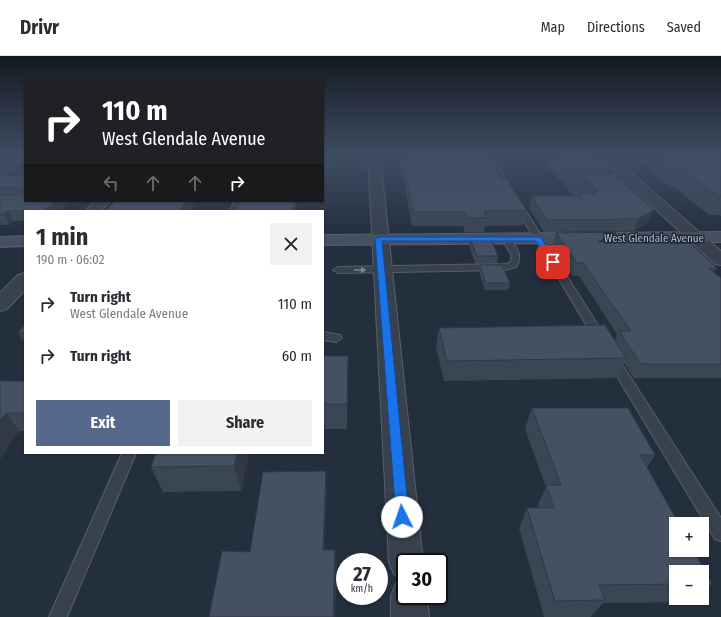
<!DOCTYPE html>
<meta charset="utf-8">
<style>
:root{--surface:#fff;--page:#f2f2f3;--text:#2b2b33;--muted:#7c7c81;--line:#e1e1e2;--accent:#56698c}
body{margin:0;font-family:"Fira Sans Condensed",sans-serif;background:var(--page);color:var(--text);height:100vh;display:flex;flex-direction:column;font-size:15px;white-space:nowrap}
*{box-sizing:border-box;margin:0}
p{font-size:13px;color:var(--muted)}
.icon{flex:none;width:22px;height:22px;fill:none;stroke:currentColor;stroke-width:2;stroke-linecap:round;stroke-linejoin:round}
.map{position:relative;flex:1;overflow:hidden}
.details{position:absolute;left:24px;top:154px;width:300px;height:244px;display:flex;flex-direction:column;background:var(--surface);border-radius:0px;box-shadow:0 1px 3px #0004}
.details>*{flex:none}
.top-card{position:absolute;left:24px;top:24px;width:300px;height:122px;border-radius:0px;box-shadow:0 1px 3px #0004;background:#202124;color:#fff;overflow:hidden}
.tools{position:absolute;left:669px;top:461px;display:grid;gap:8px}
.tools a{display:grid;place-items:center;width:40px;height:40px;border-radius:0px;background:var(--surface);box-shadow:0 1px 3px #0004;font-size:20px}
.speed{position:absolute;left:336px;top:497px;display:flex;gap:8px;font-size:20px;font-weight:700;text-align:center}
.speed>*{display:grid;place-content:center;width:52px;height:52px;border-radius:50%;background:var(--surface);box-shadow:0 1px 3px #0004;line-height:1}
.speed small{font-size:10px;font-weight:400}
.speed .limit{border:2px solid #111;border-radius:6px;background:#fff;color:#111}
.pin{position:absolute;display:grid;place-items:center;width:34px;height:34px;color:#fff;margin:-17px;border-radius:8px;box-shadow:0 2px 6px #0006}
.me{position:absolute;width:44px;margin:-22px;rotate:356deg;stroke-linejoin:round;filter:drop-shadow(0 0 3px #0008)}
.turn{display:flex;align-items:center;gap:14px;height:84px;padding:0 12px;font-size:18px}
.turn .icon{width:52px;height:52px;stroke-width:2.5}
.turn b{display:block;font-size:28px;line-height:34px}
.lanes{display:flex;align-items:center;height:38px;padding:0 12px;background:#0003;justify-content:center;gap:20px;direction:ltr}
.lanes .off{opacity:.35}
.round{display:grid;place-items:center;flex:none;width:42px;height:42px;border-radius:0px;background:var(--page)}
.head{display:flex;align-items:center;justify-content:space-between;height:68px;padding:0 12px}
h1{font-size:24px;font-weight:700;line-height:30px}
.button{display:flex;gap:8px;margin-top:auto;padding:8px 12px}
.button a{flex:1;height:46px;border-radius:0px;background:var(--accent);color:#fff;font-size:16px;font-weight:700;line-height:46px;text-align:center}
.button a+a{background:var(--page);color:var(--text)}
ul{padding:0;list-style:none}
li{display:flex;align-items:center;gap:12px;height:52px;padding:0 12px}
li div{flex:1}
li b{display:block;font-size:15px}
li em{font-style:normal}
header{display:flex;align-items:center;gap:24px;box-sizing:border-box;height:56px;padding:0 20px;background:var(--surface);border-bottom:1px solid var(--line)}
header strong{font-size:19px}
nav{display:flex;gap:22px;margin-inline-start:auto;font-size:14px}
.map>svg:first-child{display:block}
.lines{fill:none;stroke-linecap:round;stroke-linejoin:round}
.service-casing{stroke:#565f6c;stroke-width:2}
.minor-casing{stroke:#565f6c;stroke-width:2}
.secondary-casing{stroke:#565f6c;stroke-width:2}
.service{fill:#38414e;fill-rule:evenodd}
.minor{fill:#38414e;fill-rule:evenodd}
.secondary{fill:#465061;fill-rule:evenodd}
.wall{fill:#3b4654;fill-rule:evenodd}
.shaded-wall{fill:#303945}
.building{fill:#455162;stroke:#303945}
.oneway{fill:#7c8592}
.route{fill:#1a73e8;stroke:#114b97}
.labels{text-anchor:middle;stroke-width:3;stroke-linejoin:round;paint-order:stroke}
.far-street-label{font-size:11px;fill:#b4bcc9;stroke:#1d2633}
</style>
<header>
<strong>Drivr</strong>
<nav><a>Map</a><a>Directions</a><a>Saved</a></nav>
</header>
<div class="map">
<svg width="721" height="561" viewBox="0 0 721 561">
<rect width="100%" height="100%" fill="#242f3e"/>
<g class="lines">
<defs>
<g id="service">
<polygon points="25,100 25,105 0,121 0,116"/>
<polygon points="485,100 491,100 606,282 604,285 596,285"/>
<polygon points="632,124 635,126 634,127 576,128 579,132 576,134 567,126 570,124"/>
<polygon points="234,145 242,145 238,155 230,155"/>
<path d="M503,181h6c7,10 15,19 7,30l-11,3 -167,3 -5,-3 5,-3 167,-3 5,-1 2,-7 -10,-17z"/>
<polygon points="323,276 340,279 342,282 336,286 323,284"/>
<polygon points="612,298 616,299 721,462 721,485 715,483 606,302"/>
<polygon points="122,397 136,397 67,561 49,561"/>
</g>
<g id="minor">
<polygon points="368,100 380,100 423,506 405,506 405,523 394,518 389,506"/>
<polygon points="598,100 612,100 721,195 721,209 715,208"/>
<polygon points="95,145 110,145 101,155 85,155"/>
<polygon points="25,217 25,234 7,253 0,255 0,237 18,219"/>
<polygon points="405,524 405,540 427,540 429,561 391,561 391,540 396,527"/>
</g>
<g id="secondary">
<polygon points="721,176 721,186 323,189 323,179"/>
<polygon points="25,180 25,190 0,191 0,181"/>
</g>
</defs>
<use href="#service" class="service-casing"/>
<use href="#minor" class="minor-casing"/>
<use href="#secondary" class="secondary-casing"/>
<use href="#service" class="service"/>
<use href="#minor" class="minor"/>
<use href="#secondary" class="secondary"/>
</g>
<g class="wall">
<polygon points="323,100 329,100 327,118 323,118"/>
<polygon points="399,100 487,100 501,124 527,155 523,169 485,170 484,176 465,176 463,170 412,170"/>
<path d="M550,100h45l13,11 -3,7 44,48 -15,9 -90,1 -15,-24 3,-12h41l-25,-30zM574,122h7l-1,6z"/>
<polygon points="632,100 721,100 721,160 719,159 709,159 674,131 670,131"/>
<polygon points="0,120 25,120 25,145 69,145 59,155 25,155 25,165 13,165 9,169 0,169"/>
<polygon points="616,176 612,186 672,188 717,212 714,216 721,222 721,322 634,322 624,307 617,322 444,325 436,291 439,272 615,284 617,278 579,220 572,220 552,189 556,177"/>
<polygon points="470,183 498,200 497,207 475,207 469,189"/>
<polygon points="480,209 510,227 508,234 485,234 479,216"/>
<polygon points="25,268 25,284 22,284 18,277"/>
<polygon points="323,300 348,300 348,325 347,373 323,373"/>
<polygon points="0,325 25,325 25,375 19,375 0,403"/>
<polygon points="532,352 655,399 647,411 712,528 702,537 702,516 676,516 676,542 697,542 692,546 603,547 591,561 544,561 519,472 527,452 539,452 538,449 546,431 525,373"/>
<polygon points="156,397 249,397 241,435 163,436 151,411"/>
</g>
<g class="shaded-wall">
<polygon points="0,100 17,100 18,101 0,113"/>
<polygon points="327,100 329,100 327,118 326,107"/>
<polygon points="573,112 570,122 568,119 569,114"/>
<polygon points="55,145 69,145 59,155 44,155"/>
<polygon points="186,145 197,145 191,155 180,155"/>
<polygon points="295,145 298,145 296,155 293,155"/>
<polygon points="654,154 649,166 634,175 638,163"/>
<polygon points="8,155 13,165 9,169 4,158"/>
<polygon points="616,176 611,188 598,186"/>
<polygon points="348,300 348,325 347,373 347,348"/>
<polygon points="6,357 19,375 0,403 0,365"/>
<polygon points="237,397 249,397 241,435 234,410"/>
<polygon points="326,415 327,433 324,511 323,494"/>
<polygon points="335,494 337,511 335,561 333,561"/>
</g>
<g class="building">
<polygon points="323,100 327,100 326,107 323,107"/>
<polygon points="402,100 487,100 501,124 507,124 527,155 484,155 487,162 467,162 465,156 413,156"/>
<polygon points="551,100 595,100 608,111 573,112 569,114 569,116 587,137 592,138 597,135 583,119 614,118 654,154 638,163 547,164 532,140 582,140 580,137 584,137"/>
<polygon points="660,100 721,100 721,140 719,140 682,113 678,113"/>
<polygon points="0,120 25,120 25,135 20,132 0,132"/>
<polygon points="25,136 25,145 55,145 44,155 8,155 4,158 0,159 0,139 20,139"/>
<polygon points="115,145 186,145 180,155 106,155"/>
<polygon points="240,145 295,145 293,155 236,155"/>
<polygon points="616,176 598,186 670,186 672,188 690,187 717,212 709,212 721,222 721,308 641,308 619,275 631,275 583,207 577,207 556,177"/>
<polygon points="470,183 491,183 498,200 477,200"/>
<polygon points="480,209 502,209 510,227 486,227"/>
<polygon points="25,268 25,276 18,277"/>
<polygon points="605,269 626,302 447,305 439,272"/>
<polygon points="323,300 348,300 347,348 323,348"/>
<polygon points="0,325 25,325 25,357 6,357 0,365"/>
<polygon points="532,352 628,352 655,399 640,399 679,468 676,468 676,494 693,494 712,528 702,528 702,516 676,516 676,528 599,529 605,544 555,545 527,452 554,452 546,429 561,429"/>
<polygon points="156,397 237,397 234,410 151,411"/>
<polygon points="326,415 323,494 335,494 333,561 209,561 222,495 250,496 263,416"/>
</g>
<defs><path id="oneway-solid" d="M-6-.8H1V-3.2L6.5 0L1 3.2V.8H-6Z"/></defs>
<use class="oneway" href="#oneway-solid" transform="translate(360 214)"/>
<linearGradient id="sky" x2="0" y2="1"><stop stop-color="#141a22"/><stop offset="0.56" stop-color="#3f4d63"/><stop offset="1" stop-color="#3f4d63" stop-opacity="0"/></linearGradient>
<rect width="721" height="179" fill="url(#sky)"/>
<polygon class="route" points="379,181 541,181 556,206 550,207 536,185 382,185 409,461 407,465 402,467 398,465 396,461 375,183"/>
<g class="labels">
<g class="far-street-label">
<text x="654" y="186">West Glendale Avenue</text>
</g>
</g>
</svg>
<div class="tools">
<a>+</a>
<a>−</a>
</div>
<div class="speed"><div>27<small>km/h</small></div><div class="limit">30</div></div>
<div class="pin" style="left:553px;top:206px;background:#d93025"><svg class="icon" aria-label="arrive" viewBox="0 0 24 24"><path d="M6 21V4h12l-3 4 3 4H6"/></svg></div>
<svg class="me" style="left:402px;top:461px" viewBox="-20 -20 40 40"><circle r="19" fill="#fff"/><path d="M0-13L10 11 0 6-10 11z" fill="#1a73e8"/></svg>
<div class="top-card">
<div class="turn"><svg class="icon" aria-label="right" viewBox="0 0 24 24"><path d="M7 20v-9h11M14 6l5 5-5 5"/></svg><div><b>110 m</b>West Glendale Avenue</div></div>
<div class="lanes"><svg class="icon off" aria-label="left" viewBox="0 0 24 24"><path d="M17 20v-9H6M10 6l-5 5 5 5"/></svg><svg class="icon off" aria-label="ahead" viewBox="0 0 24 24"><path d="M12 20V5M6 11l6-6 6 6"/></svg><svg class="icon off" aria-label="ahead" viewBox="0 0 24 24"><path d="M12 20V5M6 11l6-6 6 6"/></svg><svg class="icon" aria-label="right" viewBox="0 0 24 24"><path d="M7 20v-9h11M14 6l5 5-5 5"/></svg></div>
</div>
<section class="details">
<div class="head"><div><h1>1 min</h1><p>190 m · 06:02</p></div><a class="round"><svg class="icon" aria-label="close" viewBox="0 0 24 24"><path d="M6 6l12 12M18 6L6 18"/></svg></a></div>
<ul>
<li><svg class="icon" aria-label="right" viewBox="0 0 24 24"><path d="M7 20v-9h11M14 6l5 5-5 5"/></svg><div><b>Turn right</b><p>West Glendale Avenue</p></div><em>110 m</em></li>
<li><svg class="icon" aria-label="right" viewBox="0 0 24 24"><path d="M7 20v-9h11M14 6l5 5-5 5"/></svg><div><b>Turn right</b></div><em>60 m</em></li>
</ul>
<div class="button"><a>Exit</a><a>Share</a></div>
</section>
</div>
